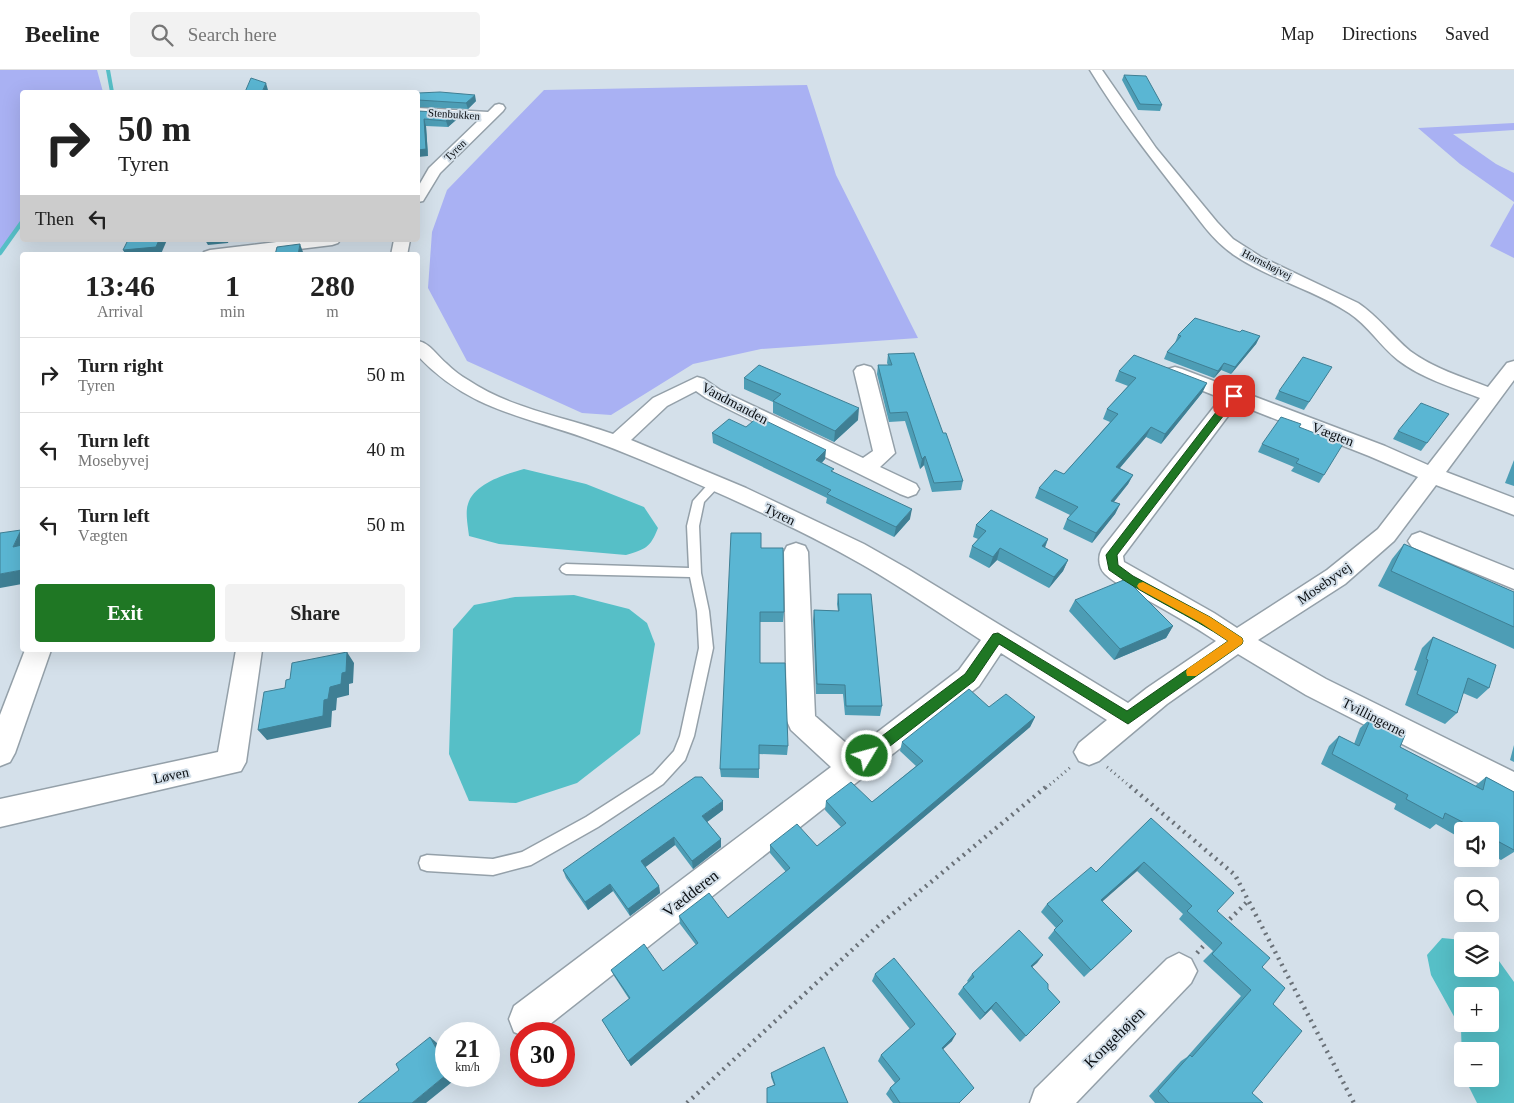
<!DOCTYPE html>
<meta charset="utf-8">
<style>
:root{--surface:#fff;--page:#f2f2f2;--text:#222;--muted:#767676;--line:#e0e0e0;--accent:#1f7724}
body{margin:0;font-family:Georgia,serif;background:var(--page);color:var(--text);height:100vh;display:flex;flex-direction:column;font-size:19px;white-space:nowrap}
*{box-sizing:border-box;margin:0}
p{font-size:16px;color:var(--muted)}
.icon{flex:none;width:28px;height:28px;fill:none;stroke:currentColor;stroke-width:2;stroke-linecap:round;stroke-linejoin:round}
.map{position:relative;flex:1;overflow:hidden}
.sheet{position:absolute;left:20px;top:182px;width:400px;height:400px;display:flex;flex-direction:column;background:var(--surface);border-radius:5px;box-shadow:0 5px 20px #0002}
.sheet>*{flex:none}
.guide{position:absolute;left:20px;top:20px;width:400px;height:152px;border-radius:5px;box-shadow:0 5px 20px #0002;background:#fff;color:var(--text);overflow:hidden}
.buttons{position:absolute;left:1454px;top:752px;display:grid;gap:10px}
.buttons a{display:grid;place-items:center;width:45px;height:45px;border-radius:5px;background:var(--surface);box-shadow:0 5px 20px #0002;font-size:25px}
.speed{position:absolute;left:435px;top:952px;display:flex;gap:10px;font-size:25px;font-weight:700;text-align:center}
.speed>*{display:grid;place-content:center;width:65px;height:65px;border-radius:50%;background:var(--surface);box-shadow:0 5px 20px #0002;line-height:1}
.speed small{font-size:12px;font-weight:400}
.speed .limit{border:8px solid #d22;background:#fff;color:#111}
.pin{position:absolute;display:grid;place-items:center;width:42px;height:42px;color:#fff;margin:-21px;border-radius:10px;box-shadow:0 2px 8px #0006}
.me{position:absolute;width:55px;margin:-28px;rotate:53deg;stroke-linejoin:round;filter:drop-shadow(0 0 4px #0008)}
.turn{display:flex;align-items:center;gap:18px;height:105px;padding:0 15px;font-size:22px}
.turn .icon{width:65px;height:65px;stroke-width:2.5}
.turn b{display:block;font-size:35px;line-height:42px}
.then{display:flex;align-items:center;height:48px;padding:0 15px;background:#0003;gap:10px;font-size:19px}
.eta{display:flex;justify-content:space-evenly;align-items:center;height:85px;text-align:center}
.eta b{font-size:30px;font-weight:700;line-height:35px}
.button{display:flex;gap:10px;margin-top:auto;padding:10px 15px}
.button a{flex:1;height:58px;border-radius:5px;background:var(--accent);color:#fff;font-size:20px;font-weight:700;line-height:58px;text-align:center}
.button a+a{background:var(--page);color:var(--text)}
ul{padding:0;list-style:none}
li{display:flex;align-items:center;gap:15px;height:75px;padding:0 15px;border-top:1px solid var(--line)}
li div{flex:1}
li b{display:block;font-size:19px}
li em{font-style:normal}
header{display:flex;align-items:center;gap:30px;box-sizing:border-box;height:70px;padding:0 25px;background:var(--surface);border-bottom:1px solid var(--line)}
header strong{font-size:24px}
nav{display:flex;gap:28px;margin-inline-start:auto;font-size:18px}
.search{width:350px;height:45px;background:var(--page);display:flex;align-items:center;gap:12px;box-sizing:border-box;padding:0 18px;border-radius:5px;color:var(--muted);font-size:19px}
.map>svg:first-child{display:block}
.green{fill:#a9b1f3}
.water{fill:#56bfc7;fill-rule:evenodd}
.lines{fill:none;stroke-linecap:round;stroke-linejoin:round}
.stream-far1{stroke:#56bfc7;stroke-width:4}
.stream{stroke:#56bfc7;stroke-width:4.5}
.service-casing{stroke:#94a0a9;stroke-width:3}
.minor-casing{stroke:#94a0a9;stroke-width:3}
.path-far1{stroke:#6a7178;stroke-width:3;stroke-dasharray:1 4;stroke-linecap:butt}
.path{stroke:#6a7178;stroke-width:4.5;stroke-dasharray:2 5;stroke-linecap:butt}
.service{fill:#fff;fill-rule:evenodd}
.minor{fill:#fff;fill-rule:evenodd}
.wall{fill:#4d9db5}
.shaded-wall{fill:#3f7f94}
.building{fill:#5ab6d3;stroke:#3f7f94}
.route{fill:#1f7724;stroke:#144d17}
.slow{fill:#f59e0b}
.labels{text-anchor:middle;stroke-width:4;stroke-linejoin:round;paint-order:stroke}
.far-street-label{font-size:11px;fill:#090d11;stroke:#d4e0ea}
.street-label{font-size:14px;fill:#090d11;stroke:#d4e0ea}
.near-street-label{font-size:16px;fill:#090d11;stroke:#d4e0ea}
</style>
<header>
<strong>Beeline</strong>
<div class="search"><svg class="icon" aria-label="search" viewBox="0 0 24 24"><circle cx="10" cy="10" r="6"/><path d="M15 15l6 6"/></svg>Search here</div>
<nav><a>Map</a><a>Directions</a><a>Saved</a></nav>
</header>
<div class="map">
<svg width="1514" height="1033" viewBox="0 0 1514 1033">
<rect width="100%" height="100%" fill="#d4e0ea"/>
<g class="green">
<polygon points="0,0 97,0 103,22 22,22 22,150 0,184"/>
<polygon points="807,15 836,105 918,268 761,279 693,294 611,345 582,343 467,291 428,218 432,162 447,120 544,20"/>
<polygon points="1514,53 1514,60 1453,64 1496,94 1514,103 1514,132 1460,94 1418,58"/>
<polygon points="1514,133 1514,188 1490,176"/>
</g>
<g class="water">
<path d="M524,399l62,15 58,23 14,21c-8,20 -12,21 -32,27l-127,-11 -30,-8c-1,-9 -4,-24 -1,-32 6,-21 38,-30 56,-35z"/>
<polygon points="574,525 629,539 647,553 655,574 640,664 577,713 516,733 469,731 449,684 453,559 474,535 515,527"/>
<path d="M1442,868l31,3h-11v28h28v-17l4,2 20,28v121h-37l-12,-24h25v-28h-28v9l-1,-31 -30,-54 -4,-20zM1462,926h28v28h-28z"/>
</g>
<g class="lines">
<polyline class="stream-far1" points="108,0 112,22"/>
<polyline class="stream" points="0,183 22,152"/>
<defs>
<polygon id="service" points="715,410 721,414 704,432 699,456 701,503 709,541 713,578 694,666 685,690 663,714 598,757 531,795 493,805 427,801 421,799 419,793 421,787 427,785 493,789 522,782 586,747 653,704 674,681 680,666 699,578 697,541 690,507 566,504 562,502 560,499 562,496 566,494 689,498 687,456 693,431 711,411"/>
<g id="minor">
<path d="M1090,0h12l54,78 61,74 16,17 28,18 97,46c20,13 34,33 52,48 23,17 52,26 78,36l19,-24 7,-2v19l-68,92 68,26v17l-78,-30 -42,56 -49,43 -87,56 68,39 188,93v29l-208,-106 -68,-41 -71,50 -68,57 -10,4 -10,-4 -5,-9 5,-9 28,-23 -106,-67 -22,33 -439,346 -19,3 -7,-3 -5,-13 5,-13 317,-239 -40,-37 -4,-9 -3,-169 3,-6 9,-3 9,3 3,6 7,164 39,34 105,-80 22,-30c-39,-25 -78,-52 -118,-75 -52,-30 -108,-56 -163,-80 -38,-17 -76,-33 -115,-47 -65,-23 -117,-29 -167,-82v-15c12,2 19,15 29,23 6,6 14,12 21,16 43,29 97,37 145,54l40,-36 44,-21 7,2 16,11 143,68 10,-7 -19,-80 3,-4 7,-2 7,2 3,4 21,82 -15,14 36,17 3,5 -3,5 -8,3 -8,-3 -194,-96 -10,-7 -29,15 -36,34 115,48 118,56 44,25 220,134 19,-15 69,-47c-24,-16 -49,-30 -74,-44 -12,-7 -27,-13 -37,-23 -7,-7 -7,-18 -3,-25l119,-151 -53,-21 -3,-4 3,-4 7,-2 7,2 203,77 43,19 52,-67c-28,-11 -59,-20 -82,-38 -18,-14 -30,-35 -49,-47 -36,-24 -80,-34 -115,-58 -22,-15 -35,-36 -51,-56 -33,-42 -65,-83 -93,-129zM1237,334l132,52 49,21 -40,52 -51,41 -90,58 -23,-15 -90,-51 -1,-6z"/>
<polygon points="499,34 503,35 505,38 503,41 440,103 423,131 418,132 418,117 429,98 480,49 418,46 418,38 488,42 495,35"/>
<polygon points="293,170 340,170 338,173 332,175 250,185 202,185 204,182 210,180"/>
<polygon points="394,170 410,170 407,185 391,185"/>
<polygon points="1420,462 1514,500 1514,519 1412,477 1408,471 1412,465"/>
<polygon points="25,580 51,580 15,683 10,692 0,696 0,645"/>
<polygon points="236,580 262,580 246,692 241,701 0,757 0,729 218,682"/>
<polygon points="1179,883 1191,889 1197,901 1191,913 1076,1033 1030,1033 1035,1019 1167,889"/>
</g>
</defs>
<use href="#service" class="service-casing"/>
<use href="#minor" class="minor-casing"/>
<g class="path-far1">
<polyline points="1107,697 1132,718"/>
<polyline points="1046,718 1072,696"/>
</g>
<g class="path">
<polyline points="1130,716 1235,805 1354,1033"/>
<polyline points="1225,854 1248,831"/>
<polyline points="1197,883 1208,871"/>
<polyline points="687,1033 879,855 1047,716"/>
</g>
<use href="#service" class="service"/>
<use href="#minor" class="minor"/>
</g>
<g class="wall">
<polygon points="1124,5 1162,35 1160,41 1138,40 1122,10"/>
<polygon points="418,23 476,31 468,39 418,37"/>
<polygon points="418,41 456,50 448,57 426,56 428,86"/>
<polygon points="1240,262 1260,266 1256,274 1231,304 1221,300 1214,308 1164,289 1167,282 1175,273 1178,265"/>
<polygon points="888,284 943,363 963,411 961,420 932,422 924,395 920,399 905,351 889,352 877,304 878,295 888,295 887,293"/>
<polygon points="1119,301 1207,313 1202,323 1161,374 1146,367 1120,398 1133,405 1128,414 1114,432 1120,434 1115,444 1092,473 1063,459 1067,449 1070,445 1035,428 1039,418 1064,404 1110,352 1103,349 1107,339 1128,316 1115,311"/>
<polygon points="1327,304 1304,340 1275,329 1279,321"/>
<polygon points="744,308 858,350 834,372 773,343 773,332 744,319"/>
<polygon points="746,357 825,389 822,393 833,402 910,449 894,467 826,433 827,428 713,373 712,363"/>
<polygon points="1299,357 1324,405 1319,413 1291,401 1294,397 1258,382 1262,374"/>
<polygon points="1398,361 1427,373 1421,381 1393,369"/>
<polygon points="1514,390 1514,416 1505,413"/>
<polygon points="976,455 1048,469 1045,478 1068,490 1063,501 1049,518 997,490 989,498 969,487 972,476 978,469 973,467"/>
<polygon points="1404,474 1514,522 1514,579 1378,516 1392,489"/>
<polygon points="761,478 784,542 783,552 760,552 760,593 788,676 787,685 759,684 759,708 721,707 720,699"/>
<polygon points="838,524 882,636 880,646 845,645 843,624 816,624 813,550 814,540 838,541 837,534"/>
<polygon points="1075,530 1173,556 1166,568 1114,590 1069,541"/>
<polygon points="1433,567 1489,618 1477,629 1463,623 1457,643 1445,654 1405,635 1417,601 1414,600 1422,578"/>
<polygon points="989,637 1035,647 1030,657 631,996 602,950 629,929 614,906 611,900 663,901 696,875 680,854 679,846 728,848 786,802 770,783 770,775 817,776 841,757 825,740 826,731 872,732 916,696 900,681 902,672"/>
<polygon points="1371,648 1400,677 1475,716 1486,707 1514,722 1514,782 1501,790 1490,784 1490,761 1462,761 1462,769 1436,754 1430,759 1394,739 1396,734 1321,694 1329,676 1339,666 1354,674 1360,658"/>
<polygon points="1514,675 1514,692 1510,690"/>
<polygon points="723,740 707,752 721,769 721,777 693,799 675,775 645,797 659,816 660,823 630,846 613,821 588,840 566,808 563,800"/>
<polygon points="1151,748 1217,841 1262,897 1273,934 1252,1023 1263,1033 1155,1033 1149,1026 1181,991 1187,987 1241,926 1203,891 1213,881 1179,849 1183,844 1137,801 1102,831 1124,869 1084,907 1048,868 1056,858 1041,842 1047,834 1096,802"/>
<polygon points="1043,885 1032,897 1048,919 1060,932 1020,972 991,939 980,950 958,924 963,917 968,912 967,911 972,904"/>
<polygon points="875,904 952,971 943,979 959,1033 893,1033 886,1024 890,1018 895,1013 878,991 881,985 910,959 872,911"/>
<polygon points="771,1003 848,1033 767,1033 767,1018 774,1015 771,1007"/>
</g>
<g class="shaded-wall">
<polygon points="266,13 268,20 267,22 262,22"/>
<polygon points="475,25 476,31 468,39 466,33"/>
<polygon points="454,43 456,50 448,57 446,51"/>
<polygon points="424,49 426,56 428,86 418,87 418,80"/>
<polygon points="159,170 167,170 161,184 152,185 126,185 123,180"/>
<polygon points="205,170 229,170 228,173 208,175"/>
<polygon points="300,174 303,182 302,185 298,185"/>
<polygon points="1260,266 1256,274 1231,304 1235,297"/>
<polygon points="1224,293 1221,300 1214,308 1218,301"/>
<polygon points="1207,313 1202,323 1161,374 1165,364"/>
<polygon points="859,338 858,350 834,372 835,361"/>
<polygon points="1151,357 1146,367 1112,407 1116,397"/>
<polygon points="826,380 825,389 815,399 816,390"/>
<polygon points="925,386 924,395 920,399 922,389"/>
<polygon points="1133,405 1128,414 1107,440 1111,431"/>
<polygon points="1120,434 1115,444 1092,473 1096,463"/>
<polygon points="912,439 910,449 894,467 896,457"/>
<polygon points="21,460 22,462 22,486 13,477"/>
<polygon points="1048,469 1043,481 1042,476"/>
<polygon points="1000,478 997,490 989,498 993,487"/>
<polygon points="1068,490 1063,501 1049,518 1054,507"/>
<polygon points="22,500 22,514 0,518 0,504"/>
<polygon points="1173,556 1166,568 1114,590 1120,579"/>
<polygon points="347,582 354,593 353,613 349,614 349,625 337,628 336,640 332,641 331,657 267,670 258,660 330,617 342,603"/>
<polygon points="1035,647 1030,657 631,996 628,991"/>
<polygon points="723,731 723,740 703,755 702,746"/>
<polygon points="674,767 675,775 643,799 641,791"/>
<polygon points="721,769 721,777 693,799 692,791"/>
<polygon points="1144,792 1137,801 1095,838 1101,830"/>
<polygon points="610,814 613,821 588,840 585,832"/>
<polygon points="659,816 660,823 630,846 628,839"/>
<polygon points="1043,885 1037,893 1025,903 1031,896"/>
<polygon points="996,932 991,939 980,950 985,943"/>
<polygon points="956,964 952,971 938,984 942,978"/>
<polygon points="430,967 437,973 446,989 446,996"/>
<polygon points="446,1005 446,1006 456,1006 457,1008 426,1033 412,1033"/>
</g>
<g class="building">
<polygon points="1124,5 1146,6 1162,35 1140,34"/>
<polygon points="251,8 266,13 262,22 245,22"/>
<polygon points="440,22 475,25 466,33 418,30 418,23"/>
<polygon points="418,41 454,43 446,51 424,49 426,79 418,80"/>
<polygon points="128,170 159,170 156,177 123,180"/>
<polygon points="300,174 298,185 275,185 277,177"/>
<polygon points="1195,248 1240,262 1242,260 1260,266 1235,297 1224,293 1218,301 1167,282 1181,266 1178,265"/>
<polygon points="914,283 943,363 946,363 963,411 934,413 925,386 922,389 907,342 890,343 878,295 892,295 888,284"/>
<polygon points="1134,285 1207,313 1165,364 1151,357 1116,397 1133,405 1111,431 1120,434 1096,463 1067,449 1078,437 1039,418 1055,400 1064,404 1118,344 1107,339 1136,308 1119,301"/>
<polygon points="1303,287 1332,297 1309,332 1279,321"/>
<polygon points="759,295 859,338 835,361 773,331 781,324 744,308"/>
<polygon points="1421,333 1449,344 1427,373 1398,361"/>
<polygon points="758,347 826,380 816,390 834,399 831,401 912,439 896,457 827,424 831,420 712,363 729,349 746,357"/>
<polygon points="1281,347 1301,354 1299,357 1343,374 1324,405 1296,393 1299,389 1262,374"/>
<polygon points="991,440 1048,469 1042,476 1068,490 1054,507 1000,478 993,487 972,476 986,461 976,455"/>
<polygon points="21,460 13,477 22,475 22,500 0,504 0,463"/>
<polygon points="731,463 761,463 761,478 783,478 784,542 760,542 760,593 785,593 788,676 759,675 759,699 720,699"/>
<polygon points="1404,474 1514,522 1514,557 1391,501"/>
<polygon points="1126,509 1173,556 1120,579 1075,530"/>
<polygon points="838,524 871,524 882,636 846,636 845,615 817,614 814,540 839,541"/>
<polygon points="1433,567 1496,595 1489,618 1468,608 1457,643 1417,624 1428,590 1426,589"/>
<polygon points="347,582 346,602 342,603 341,614 330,617 328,629 324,630 323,646 258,660 264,622 285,618 286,610 290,609 292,593"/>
<polygon points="969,619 989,637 1006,624 1035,647 628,991 602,950 630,928 611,900 644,874 663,901 698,873 679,846 709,823 728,848 790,798 770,775 797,754 817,776 846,753 826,731 851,712 872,732 923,691 902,672"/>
<polygon points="1371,648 1405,665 1400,677 1483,720 1486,707 1514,722 1514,780 1490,767 1490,761 1480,761 1445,743 1443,749 1406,729 1408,725 1332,684 1339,666 1359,676"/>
<polygon points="695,707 702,707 723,731 702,746 721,769 692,791 674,767 641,791 659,816 628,839 610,814 585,832 563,800"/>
<polygon points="1151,748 1234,823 1217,841 1270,888 1262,897 1285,918 1273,934 1302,961 1252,1023 1263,1033 1169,1033 1158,1021 1190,985 1192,987 1251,920 1212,884 1222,873 1187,841 1192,836 1144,792 1101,830 1132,861 1091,900 1054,860 1063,851 1047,834 1091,797 1096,802"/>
<polygon points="1019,860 1043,885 1031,896 1048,914 1048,919 1060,932 1026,966 996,932 985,943 963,917 974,907 972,904"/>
<polygon points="894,888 956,964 942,978 974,1018 959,1033 900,1033 890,1018 900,1009 881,985 915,954 875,904"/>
<polygon points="430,967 446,996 446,1005 412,1033 358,1033 399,1000 396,994"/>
<polygon points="824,977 848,1033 767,1033 767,1018 775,1015 771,1003"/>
</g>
<path class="route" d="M1234,323l3,1v4l-120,157 1,10 15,11 77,41 32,21 1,3 -1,3 -114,80 -129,-80 -25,37 -102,79 -5,1 -5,-1 -2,-4 2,-5 103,-77 28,-40 5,-1 129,78 101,-70c-38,-26 -82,-44 -119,-71l-3,-15 124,-161z"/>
<polygon class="slow" points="1143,512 1210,547 1242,568 1243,571 1242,574 1196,606 1187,606 1186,602 1187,599 1228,571 1201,553 1139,519 1137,516 1139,513"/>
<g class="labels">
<g class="far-street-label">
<text transform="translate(454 44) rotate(4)" y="4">Stenbukken</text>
<text transform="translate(455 80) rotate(-44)" y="4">Tyren</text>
<text transform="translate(1267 194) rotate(27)" y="4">Hornshøjvej</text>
</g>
<g class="street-label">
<text transform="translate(735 333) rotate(28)" y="5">Vandmanden</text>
<text transform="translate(1333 364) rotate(21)" y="5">Vægten</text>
<text transform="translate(780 444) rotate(26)" y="5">Tyren</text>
<text transform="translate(1324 513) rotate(-35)" y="5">Mosebyvej</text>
<text transform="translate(1374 647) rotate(27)" y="5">Tvillingerne</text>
<text transform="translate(171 705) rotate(-12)" y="5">Løven</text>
</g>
<g class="near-street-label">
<text transform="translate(690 823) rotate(-38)" y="6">Vædderen</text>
<text transform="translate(1114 967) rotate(-45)" y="6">Kongehøjen</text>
</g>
</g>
</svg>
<div class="buttons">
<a><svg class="icon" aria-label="sound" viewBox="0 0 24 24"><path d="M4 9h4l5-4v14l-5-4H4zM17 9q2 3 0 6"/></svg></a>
<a><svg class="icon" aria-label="search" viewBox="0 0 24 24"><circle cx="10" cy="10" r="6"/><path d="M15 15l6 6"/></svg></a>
<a><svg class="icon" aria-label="layers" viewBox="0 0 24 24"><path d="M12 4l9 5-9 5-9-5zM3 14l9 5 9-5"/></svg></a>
<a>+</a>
<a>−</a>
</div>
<div class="speed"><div>21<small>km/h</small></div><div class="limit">30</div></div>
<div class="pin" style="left:1234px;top:326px;background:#d93025"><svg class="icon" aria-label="arrive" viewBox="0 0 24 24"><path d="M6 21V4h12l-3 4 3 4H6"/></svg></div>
<svg class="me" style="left:867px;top:686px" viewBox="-20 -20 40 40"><circle r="17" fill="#1f7724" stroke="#fff" stroke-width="3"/><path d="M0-11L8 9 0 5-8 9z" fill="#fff"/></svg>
<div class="guide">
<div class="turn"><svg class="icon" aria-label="right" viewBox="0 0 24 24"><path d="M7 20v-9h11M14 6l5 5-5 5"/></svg><div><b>50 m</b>Tyren</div></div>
<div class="then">Then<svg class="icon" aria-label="left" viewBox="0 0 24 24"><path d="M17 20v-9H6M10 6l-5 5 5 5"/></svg></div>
</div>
<section class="sheet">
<div class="eta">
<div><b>13:46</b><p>Arrival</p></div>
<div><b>1</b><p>min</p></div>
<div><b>280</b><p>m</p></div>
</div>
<ul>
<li><svg class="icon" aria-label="right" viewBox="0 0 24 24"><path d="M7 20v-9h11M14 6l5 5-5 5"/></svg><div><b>Turn right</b><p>Tyren</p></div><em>50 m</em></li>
<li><svg class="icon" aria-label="left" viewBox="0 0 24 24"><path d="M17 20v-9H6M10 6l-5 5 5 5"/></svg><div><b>Turn left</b><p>Mosebyvej</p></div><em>40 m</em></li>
<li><svg class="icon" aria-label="left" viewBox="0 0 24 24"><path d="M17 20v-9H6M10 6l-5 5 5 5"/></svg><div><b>Turn left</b><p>Vægten</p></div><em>50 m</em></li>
</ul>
<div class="button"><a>Exit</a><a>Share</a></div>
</section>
</div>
